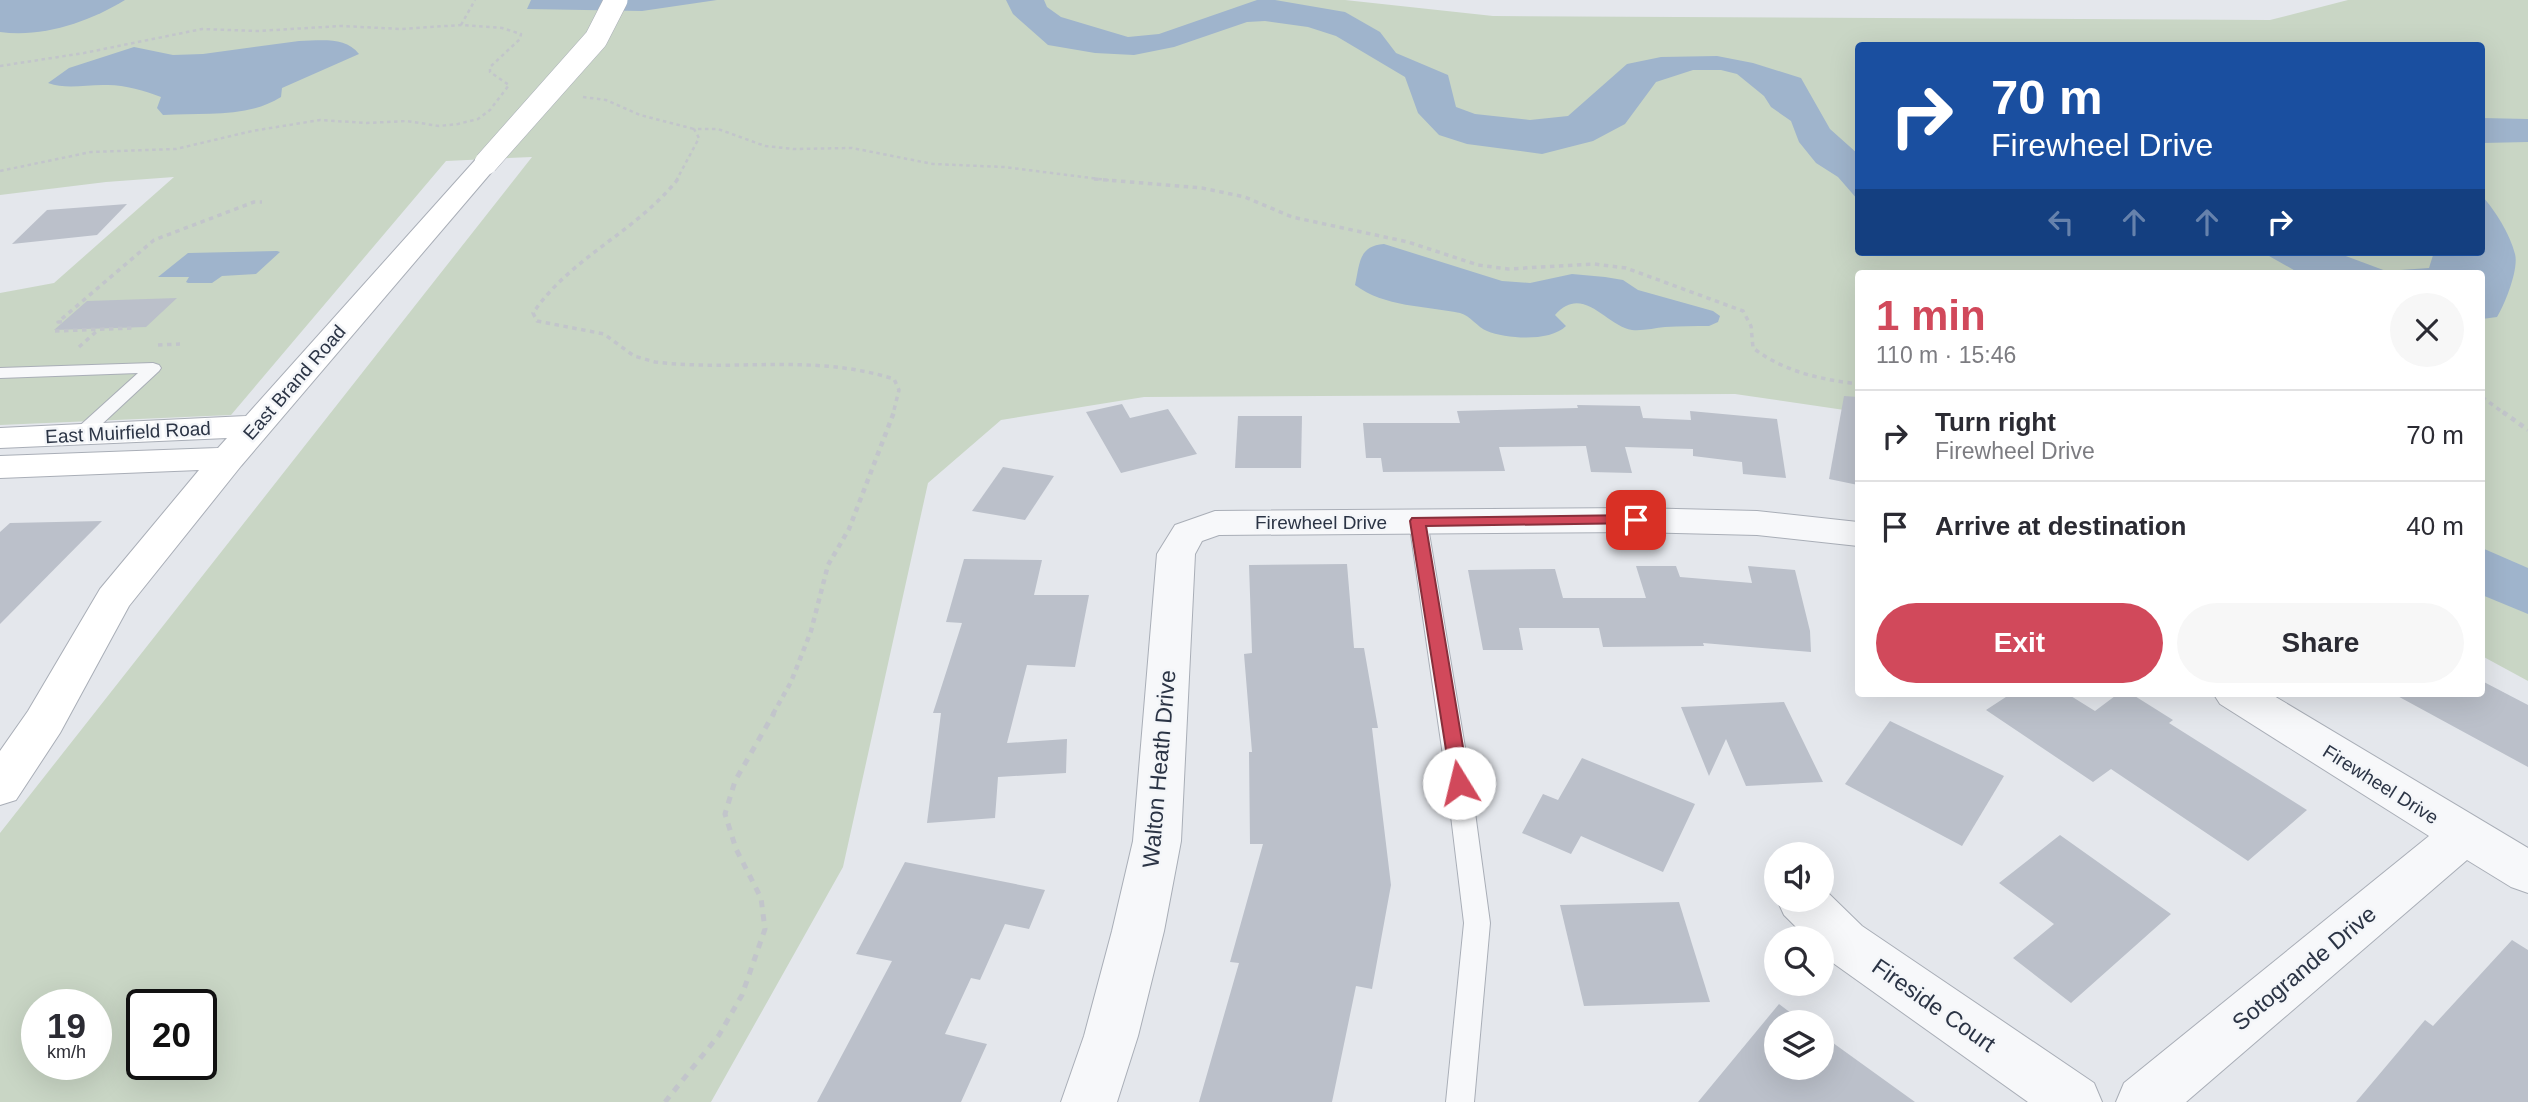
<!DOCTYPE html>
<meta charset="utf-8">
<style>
:root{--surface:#fff;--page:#f7f7f7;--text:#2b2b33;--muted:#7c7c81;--line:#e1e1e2;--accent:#d1495b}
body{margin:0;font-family:Helvetica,sans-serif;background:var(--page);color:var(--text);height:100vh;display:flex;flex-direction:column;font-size:26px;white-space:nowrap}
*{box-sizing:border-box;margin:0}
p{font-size:23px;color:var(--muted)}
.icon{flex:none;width:38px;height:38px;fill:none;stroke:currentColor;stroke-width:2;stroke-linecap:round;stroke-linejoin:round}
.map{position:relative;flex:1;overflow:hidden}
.details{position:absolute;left:1855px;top:270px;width:630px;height:427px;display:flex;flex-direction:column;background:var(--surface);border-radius:7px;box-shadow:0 7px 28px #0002}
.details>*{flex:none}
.guide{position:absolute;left:1855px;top:42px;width:630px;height:214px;border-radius:7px;box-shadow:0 7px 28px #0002;background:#1a4fa0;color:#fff;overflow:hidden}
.controls{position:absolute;left:1764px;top:842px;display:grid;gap:14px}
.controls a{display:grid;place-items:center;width:70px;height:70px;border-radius:50%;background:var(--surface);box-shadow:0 7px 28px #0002;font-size:35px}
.speed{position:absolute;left:21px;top:989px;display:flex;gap:14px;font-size:35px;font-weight:700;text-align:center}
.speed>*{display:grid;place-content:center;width:91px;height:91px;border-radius:50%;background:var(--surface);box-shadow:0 7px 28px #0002;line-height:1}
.speed small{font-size:18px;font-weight:400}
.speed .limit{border:4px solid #111;border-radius:10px;background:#fff;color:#111}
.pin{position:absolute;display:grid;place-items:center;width:60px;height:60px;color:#fff;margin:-30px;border-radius:14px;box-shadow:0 4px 10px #0006}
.me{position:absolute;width:77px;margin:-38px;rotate:351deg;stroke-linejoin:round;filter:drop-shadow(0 0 5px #0008)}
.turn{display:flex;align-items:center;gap:24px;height:147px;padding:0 21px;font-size:32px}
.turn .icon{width:91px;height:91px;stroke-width:2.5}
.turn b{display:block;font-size:49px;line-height:60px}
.lanes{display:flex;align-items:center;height:66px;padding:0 21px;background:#0003;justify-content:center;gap:35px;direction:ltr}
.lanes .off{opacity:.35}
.round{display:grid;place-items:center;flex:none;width:74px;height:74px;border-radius:37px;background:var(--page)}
.head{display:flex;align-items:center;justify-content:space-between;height:119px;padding:0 21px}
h1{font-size:42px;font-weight:600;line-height:52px;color:var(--accent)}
.cta{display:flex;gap:14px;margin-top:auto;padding:14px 21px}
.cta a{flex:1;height:80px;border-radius:42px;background:var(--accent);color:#fff;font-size:28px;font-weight:600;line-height:80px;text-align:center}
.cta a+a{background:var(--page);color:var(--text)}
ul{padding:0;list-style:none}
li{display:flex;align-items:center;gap:21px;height:91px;padding:0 21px;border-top:2px solid var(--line)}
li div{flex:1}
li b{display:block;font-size:26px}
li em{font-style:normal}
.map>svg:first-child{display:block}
.green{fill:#c9d6c5;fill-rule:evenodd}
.water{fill:#9fb4cc}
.building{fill:#bbc0ca}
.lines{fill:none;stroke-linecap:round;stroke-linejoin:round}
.lane-casing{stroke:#a9aeb7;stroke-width:2}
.street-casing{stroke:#a9aeb7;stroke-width:2}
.secondary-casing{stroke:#a9aeb7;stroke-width:2}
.path-far3{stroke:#c2c5cb;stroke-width:2.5;stroke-dasharray:3.5 3.5;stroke-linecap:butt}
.path-far2{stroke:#c2c5cb;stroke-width:3.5;stroke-dasharray:4.5 4.5;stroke-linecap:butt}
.path-far1{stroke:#c2c5cb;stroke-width:4.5;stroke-dasharray:5 5;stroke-linecap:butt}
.path{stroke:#c2c5cb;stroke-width:5;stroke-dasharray:7 7;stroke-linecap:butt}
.lane{fill:#f7f8fa;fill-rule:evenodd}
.street{fill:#f7f8fa;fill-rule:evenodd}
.secondary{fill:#fff;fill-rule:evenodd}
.secondary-bridge-casing{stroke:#a9aeb7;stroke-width:24;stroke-linecap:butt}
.secondary-bridge{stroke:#fff;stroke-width:23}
.route{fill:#d1495b;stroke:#882f3b;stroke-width:2}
.labels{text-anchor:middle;stroke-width:5;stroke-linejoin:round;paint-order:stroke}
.street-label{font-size:19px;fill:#2b3445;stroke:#f4f6f9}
.near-street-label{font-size:23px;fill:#2b3445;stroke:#f4f6f9}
</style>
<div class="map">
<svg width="2528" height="1102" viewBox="0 0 2528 1102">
<rect width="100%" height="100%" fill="#e4e7ec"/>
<path class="green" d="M0,0h1345l148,16 777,4 78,-20h180v681l-46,-25v-383h-624v139l-123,-18 -591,3 -143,23 -73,63 -85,384 -132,235h-711v-269l532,-676 -86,4 -215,254 -231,10v-132l54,-10 120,-106 -68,5 -106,13zM1858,46h624v206h-624zM37,1004h59v60h-59zM142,1004h59v60h-59z"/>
<g class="water">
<path d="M0,0h125c-36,22 -83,38 -125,32z"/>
<polygon points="531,0 717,0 642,11 527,9"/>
<polygon points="1006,0 1044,0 1047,7 1061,17 1128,37 1159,34 1257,0 1275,0 1345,12 1380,32 1396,53 1448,75 1456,107 1475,114 1530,120 1568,116 1627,64 1661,57 1717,56 1753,63 1801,78 1830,129 1858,154 1858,200 1838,177 1816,163 1799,142 1791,121 1771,107 1764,96 1737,74 1721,70 1693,70 1656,82 1625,124 1593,141 1542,154 1467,144 1439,135 1418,113 1405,77 1336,36 1308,27 1265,21 1247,22 1174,47 1134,55 1095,53 1048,45 1013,14"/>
<path d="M299,41c21,0 46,-5 60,13l-77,34 -1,9c-35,22 -78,15 -118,18l-6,-7 4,-11c-16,-6 -36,-12 -53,-12 -21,-1 -40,5 -60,-2l21,-15 65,-21 39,8 30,-1z"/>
<polygon points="2482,118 2528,119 2528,142 2482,143"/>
<path d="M2482,196c13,14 28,38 33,58 4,15 -10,50 -18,63l-15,2v-46h-183l-37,-21h73l51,19 43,-3 5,-16h48z"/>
<path d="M1384,244l118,37 28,2 42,-9 33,3 18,3 15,10 75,21 7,5 -2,6 -9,4c-14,0 -29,0 -44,1 -10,1 -22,4 -33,3 -26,-4 -49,-47 -77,-15l11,11c-16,16 -59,13 -79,5 -10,-4 -16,-15 -27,-18 -34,-7 -76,-6 -105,-28 5,-21 3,-39 29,-41z"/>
<polygon points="277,251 280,252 256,274 222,276 212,283 188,283 186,282 189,277 158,277 188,253"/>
<polygon points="2482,548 2528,568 2528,614 2482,595"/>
</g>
<g class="building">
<polygon points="127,204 97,235 12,244 47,210"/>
<polygon points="177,298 146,327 54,330 87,301"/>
<polygon points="1844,396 1858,397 1858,485 1829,479"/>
<polygon points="1122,404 1130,418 1168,409 1197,454 1121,473 1086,412"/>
<polygon points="1577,405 1640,406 1643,418 1691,420 1690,411 1777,419 1786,478 1743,474 1742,462 1693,456 1693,449 1625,447 1632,473 1591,472 1586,446 1499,447 1505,471 1383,472 1381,458 1366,458 1363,423 1460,423 1457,411 1578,408"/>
<polygon points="1238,416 1302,416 1301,468 1235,468"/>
<polygon points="1003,467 1054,476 1025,520 972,511"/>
<polygon points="102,521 0,624 0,532 10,523"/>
<polygon points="964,559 1042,560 1034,595 1089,595 1075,667 1027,665 1007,743 1067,739 1066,773 998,777 995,818 927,823 941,713 933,713 962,623 946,622"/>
<polygon points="1347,564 1354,648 1364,648 1378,728 1372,728 1391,885 1372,989 1356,986 1332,1102 1199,1102 1239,963 1230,962 1263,844 1250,844 1249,752 1252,752 1244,654 1252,653 1249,565"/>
<polygon points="1636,566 1676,566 1680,577 1752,583 1748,566 1795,570 1810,631 1811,652 1703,643 1704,646 1603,647 1599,628 1519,628 1523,650 1483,650 1468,570 1555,569 1563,598 1646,598"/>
<polygon points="2482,681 2528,705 2528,767 2392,693 2482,693"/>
<polygon points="2012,693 2066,693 2095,711 2119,693 2130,693 2173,720 2169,723 2307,810 2248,861 2111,769 2093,782 1986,710"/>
<polygon points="1784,702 1823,782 1746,786 1726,739 1709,776 1681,707"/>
<polygon points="1890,721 2004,776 1962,846 1845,784"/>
<polygon points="1582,758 1695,804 1663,872 1581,836 1571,854 1522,833 1543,794 1558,800"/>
<polygon points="2060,835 2171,914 2071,1003 2013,958 2054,924 1999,883"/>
<polygon points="905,862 1045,890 1029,929 1005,924 980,980 971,978 945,1034 987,1044 961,1102 817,1102 892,961 856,954"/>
<polygon points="1679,902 1710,1002 1584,1006 1560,905"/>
<polygon points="2512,940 2528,950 2528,1102 2356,1102 2425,1020 2433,1026"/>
<polygon points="1779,1004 1803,1022 1776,1022 1776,1068 1822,1068 1822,1035 1915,1102 1698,1102"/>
</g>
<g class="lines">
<defs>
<g id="lane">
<polygon points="153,363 159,365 161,368 159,371 87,438 81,439 72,434 75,430 138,373 0,378 0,368"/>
<polygon points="1418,515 1427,521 1471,783 1490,923 1474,1102 1446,1102 1464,923 1447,783 1409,521"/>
</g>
<g id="street">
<polygon points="1636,508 1757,511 1858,522 1858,546 1757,535 1636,532 1219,535 1202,541 1195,554 1181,841 1164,931 1138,1036 1117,1102 1061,1102 1084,1036 1112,931 1133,841 1157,554 1175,525 1215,511"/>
<polygon points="2213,693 2269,693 2528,848 2528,893 2511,887 2467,860 2186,1102 2116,1102 2124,1083 2429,836 2220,704"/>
<polygon points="1822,887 1862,926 2094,1083 2102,1102 2028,1102 1826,958 1822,953 1822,938 1807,938 1784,915 1777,900 1822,900"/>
</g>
<polygon id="secondary" points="486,155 495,158 499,163 495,168 241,466 129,606 60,733 16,800 0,805 0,751 28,711 100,589 199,470 0,478 0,456 218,448 227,438 0,448 0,428 246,416 477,158"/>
</defs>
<use href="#lane" class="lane-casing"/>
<use href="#street" class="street-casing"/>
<use href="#secondary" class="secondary-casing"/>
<g class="path-far3">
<polyline points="461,25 475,0"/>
<polyline points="0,66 84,53 202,29 258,31 341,26 401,29 461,25 502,28 521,34 520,39 490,67 490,72 509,85 490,110 478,119 458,124 439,126 407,121 367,123 320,120 252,131 176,149 91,152 0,171"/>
<polyline points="583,97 606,100 640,115 694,129"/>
<polyline points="676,181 699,138 694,129 718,129 765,146 793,149 852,148 933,164 1004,167 1115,181"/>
</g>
<g class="path-far2">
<path d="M678,179c-42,53 -107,78 -145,134l4,8 67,13 30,22 21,6c83,10 156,-9 239,17l5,11 -6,24"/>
<path d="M1094,179l108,9 43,9 47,20 116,25 70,23 30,4 86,-5 32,4 117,43 8,15 2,22c32,24 66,31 105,36"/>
<polyline points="62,322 58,322 154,240 254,202 262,202"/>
<polyline points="55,331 133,328"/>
<polyline points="158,345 180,344"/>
<polyline points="79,347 97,331"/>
<polyline points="2482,397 2505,414"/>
</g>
<g class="path-far1">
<polyline points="2503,412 2528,430"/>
<polyline points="773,714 791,682 811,631 828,565 849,529 894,412"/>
</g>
<polyline class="path" points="665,1102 719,1035 742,995 765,929 761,898 736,849 725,814 735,781 774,713"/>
<use href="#lane" class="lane"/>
<use href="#street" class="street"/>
<use href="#secondary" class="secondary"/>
<defs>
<polyline id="secondary-bridge" points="486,163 596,39 616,0"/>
</defs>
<use href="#secondary-bridge" class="secondary-bridge-casing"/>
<use href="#secondary-bridge" class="secondary-bridge"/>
</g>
<polygon class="route" points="1636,515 1642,516 1644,520 1642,523 1426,526 1469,783 1466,788 1459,790 1452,788 1410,521 1412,518"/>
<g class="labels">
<g class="street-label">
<text transform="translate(294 382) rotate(-49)" y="7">East Brand Road</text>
<text transform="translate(128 432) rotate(-3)" y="7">East Muirfield Road</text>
<text x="1321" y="529">Firewheel Drive</text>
<text transform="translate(2381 784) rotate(32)" y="7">Firewheel Drive</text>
</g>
<g class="near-street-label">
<text transform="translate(1159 769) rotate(-85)" y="8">Walton Heath Drive</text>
<text transform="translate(2304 968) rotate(-40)" y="8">Sotogrande Drive</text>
<text transform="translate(1934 1005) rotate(35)" y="8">Fireside Court</text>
</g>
</g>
</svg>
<div class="controls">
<a><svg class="icon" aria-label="sound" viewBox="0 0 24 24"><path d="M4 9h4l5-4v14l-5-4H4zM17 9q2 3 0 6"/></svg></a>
<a><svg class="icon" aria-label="search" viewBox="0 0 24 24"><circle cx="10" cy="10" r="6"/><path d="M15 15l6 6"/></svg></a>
<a><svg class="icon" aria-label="layers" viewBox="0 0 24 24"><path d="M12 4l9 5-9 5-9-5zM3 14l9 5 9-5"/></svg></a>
</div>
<div class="speed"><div>19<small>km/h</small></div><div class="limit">20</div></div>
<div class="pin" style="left:1636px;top:520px;background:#d93025"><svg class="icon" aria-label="arrive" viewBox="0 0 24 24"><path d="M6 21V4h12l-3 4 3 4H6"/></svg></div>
<svg class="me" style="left:1459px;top:783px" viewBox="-20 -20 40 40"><circle r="19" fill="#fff"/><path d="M0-13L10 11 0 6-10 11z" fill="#d1495b"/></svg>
<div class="guide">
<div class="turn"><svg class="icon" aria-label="right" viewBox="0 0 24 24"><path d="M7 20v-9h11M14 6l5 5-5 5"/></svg><div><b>70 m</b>Firewheel Drive</div></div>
<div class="lanes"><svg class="icon off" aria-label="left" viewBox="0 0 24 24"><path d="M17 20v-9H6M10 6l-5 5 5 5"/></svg><svg class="icon off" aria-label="ahead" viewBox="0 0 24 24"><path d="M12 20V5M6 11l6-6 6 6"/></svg><svg class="icon off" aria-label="ahead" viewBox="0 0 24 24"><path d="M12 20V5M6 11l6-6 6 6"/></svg><svg class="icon" aria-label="right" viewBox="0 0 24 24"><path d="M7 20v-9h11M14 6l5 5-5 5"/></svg></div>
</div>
<section class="details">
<div class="head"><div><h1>1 min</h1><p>110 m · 15:46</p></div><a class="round"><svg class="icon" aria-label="close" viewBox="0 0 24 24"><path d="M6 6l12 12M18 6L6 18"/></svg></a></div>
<ul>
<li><svg class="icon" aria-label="right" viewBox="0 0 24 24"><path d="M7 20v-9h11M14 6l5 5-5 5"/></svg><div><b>Turn right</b><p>Firewheel Drive</p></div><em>70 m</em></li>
<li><svg class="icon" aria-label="arrive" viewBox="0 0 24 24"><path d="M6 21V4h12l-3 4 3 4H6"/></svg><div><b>Arrive at destination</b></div><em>40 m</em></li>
</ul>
<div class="cta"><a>Exit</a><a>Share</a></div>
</section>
</div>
